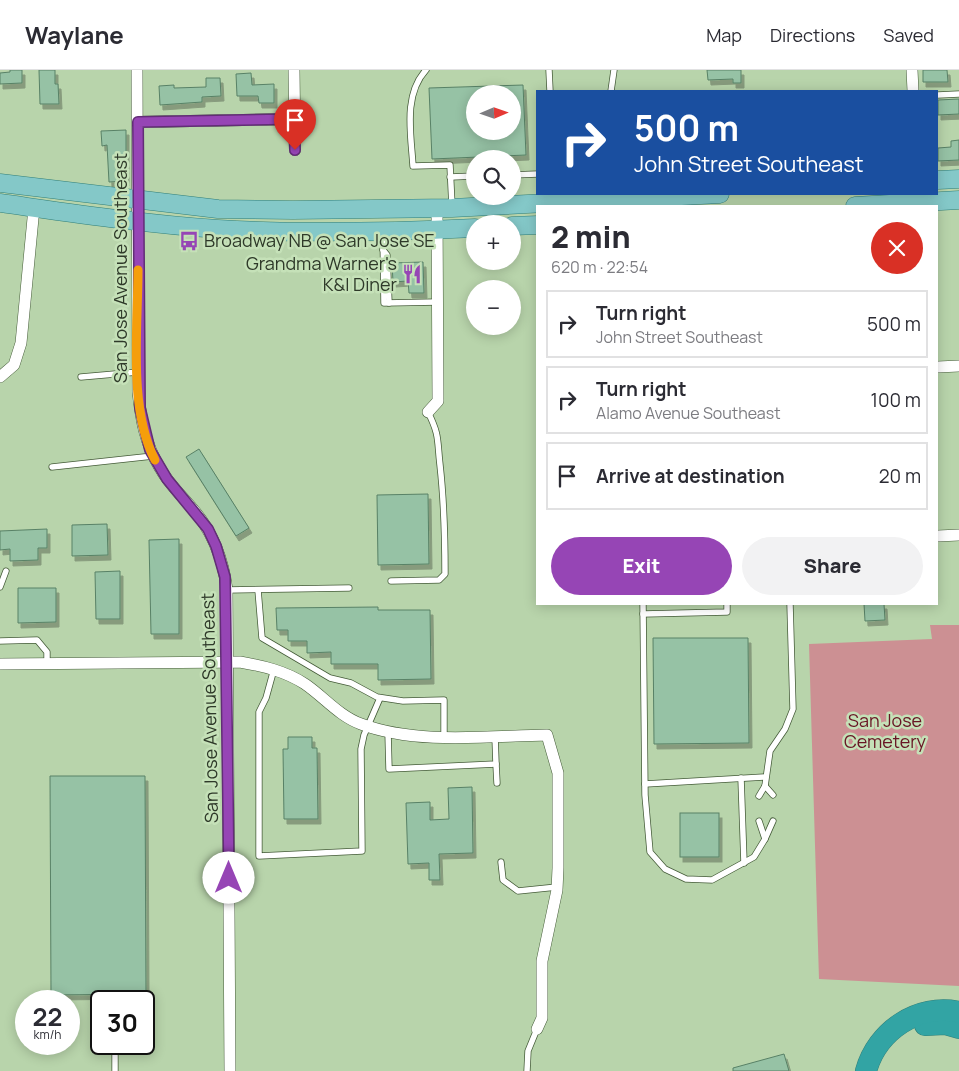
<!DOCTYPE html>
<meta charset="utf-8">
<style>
:root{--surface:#fff;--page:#f2f2f3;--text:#2b2b33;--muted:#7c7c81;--line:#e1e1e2;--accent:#9645b5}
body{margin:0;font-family:Manrope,sans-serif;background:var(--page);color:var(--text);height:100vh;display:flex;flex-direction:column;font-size:19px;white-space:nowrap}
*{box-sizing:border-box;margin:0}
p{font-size:16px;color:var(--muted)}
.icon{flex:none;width:28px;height:28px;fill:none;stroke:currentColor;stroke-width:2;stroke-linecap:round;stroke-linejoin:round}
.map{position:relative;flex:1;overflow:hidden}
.drawer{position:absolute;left:536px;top:135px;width:402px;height:400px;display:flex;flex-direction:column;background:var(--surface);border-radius:0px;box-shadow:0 2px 12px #0003}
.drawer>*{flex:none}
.banner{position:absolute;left:536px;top:20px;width:402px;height:105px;border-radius:0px;box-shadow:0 2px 12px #0003;background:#1a4fa0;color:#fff;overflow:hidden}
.needle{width:32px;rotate:88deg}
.buttons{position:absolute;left:466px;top:15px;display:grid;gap:10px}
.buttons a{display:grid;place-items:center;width:55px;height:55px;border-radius:50%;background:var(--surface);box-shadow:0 2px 12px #0003;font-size:25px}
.speed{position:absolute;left:15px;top:920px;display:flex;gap:10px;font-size:25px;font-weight:700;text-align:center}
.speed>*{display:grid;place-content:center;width:65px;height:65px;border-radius:50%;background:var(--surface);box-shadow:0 2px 12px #0003;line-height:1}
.speed small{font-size:12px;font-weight:400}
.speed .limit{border:2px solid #111;border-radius:8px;background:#fff;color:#111}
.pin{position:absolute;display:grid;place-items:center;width:42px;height:42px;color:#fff;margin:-51px -21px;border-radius:50% 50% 50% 0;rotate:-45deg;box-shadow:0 0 5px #0007}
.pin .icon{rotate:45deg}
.me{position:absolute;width:55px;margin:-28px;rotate:0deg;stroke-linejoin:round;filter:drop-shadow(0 0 4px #0008)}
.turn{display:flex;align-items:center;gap:18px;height:105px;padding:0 15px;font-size:22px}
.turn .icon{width:65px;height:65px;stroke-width:2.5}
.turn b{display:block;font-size:35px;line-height:42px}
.round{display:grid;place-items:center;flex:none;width:52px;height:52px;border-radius:26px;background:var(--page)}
.headline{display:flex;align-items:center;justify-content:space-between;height:85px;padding:0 15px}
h1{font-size:30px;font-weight:800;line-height:38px}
.primary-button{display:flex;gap:10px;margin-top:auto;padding:10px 15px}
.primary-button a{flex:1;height:58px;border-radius:30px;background:var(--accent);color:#fff;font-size:20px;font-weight:800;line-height:58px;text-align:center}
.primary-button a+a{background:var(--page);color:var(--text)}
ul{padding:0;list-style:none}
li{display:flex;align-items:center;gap:15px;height:68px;margin:0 10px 8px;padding:0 5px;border:2px solid var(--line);border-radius:0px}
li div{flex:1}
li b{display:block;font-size:19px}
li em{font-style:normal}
header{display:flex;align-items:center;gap:30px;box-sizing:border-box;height:70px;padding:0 25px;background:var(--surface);border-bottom:1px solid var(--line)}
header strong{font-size:24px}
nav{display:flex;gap:28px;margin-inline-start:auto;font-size:18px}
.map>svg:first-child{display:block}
.green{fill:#cc9093}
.building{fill:#96c2a5;stroke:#588166;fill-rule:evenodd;filter:url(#shadow)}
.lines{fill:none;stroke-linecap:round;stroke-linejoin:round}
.lane-casing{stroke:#445b38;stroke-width:7}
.street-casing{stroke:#445b38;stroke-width:12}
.primary-casing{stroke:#317f79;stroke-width:19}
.highway-casing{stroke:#317f79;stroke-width:22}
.lane{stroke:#fff;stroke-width:5.5}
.street{stroke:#fff;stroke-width:11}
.primary{stroke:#84c8c8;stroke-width:18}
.highway{stroke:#32a4a4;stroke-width:21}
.route-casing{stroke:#622d76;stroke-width:12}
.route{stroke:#9645b5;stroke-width:9}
.slow{stroke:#f59e0b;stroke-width:9}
.labels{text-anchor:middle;stroke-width:5;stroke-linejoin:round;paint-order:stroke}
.poi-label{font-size:18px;fill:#2e3929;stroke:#c5e1b8;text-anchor:start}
.street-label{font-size:18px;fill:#2e3929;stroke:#c5e1b8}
.park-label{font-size:18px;fill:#681524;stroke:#c5e1b8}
</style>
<header>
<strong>Waylane</strong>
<nav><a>Map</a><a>Directions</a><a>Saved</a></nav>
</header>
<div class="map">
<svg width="959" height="1001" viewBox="0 0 959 1001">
<defs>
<filter id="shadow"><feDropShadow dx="3" dy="5" stdDeviation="0" flood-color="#0004"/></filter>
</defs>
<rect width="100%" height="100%" fill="#b8d4ab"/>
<polygon class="green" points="930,555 959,555 959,916 819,909 809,574 932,569"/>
<g class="building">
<polygon points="10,0 22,0 22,13 0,14 0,3 10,2"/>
<polygon points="39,0 55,0 55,14 58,14 59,34 40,34"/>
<polygon points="707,0 741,0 741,13 733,13 733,9 708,10"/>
<polygon points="923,0 947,0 948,12 923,12"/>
<polygon points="251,3 252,15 274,14 274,33 259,33 258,26 237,26 236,4"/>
<polygon points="206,8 220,8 221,26 202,27 202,32 160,35 159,16 174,15 174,18 206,17"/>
<path d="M523,15l3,70 -94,4 -3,-71zM475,24h37v37h-37z"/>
<polygon points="959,29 959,44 938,45 938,30"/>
<polygon points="126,60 126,111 109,112 107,75 102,76 101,61"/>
<polygon points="959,70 959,90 938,91 938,78 951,77 951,71"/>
<polygon points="423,192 424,223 409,223 408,211 393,212 392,193"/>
<polygon points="199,379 249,458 236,466 186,387"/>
<polygon points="428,424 429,494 378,495 377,425"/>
<polygon points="107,454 108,485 72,486 72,455"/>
<polygon points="47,459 47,478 38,478 38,490 10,491 10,479 0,480 0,461"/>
<polygon points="179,469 179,564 151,564 149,470"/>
<polygon points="120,501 120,549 96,549 95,502"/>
<polygon points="18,518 56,518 56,552 18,553"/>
<polygon points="864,534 884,534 885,550 865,551"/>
<polygon points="378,537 378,540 430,540 431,609 378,610 378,594 331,594 331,582 307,583 307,571 288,571 288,560 277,560 276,538"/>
<polygon points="653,568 748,568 749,673 654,674"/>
<polygon points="288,667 312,667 312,678 317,678 318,749 284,749 283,679 288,679"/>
<polygon points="50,706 145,706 146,924 51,925"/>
<polygon points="472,717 473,783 439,784 440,810 429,810 429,793 408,794 406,733 430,732 430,750 449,749 448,718"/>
<rect x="680" y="743" width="39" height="44"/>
<polygon points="784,984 789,1001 733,1001 733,998"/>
</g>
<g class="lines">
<defs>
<g id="lane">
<path d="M426,0c-23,25 -15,64 -13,96l37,-1 2,41"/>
<polyline points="549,0 550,21"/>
<polyline points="611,21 614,0"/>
<polyline points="938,25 959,24"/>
<polyline points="512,105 538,104"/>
<polyline points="450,107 475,106"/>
<polyline points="383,164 384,233 438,232"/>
<polyline points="383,180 387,185 389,233"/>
<polyline points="81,307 138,302"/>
<polyline points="52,397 153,386"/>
<path d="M391,511l48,-1 6,-6c0,-37 -1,-73 -5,-109 -3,-25 0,-29 -12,-53"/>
<polyline points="0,517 6,501"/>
<polyline points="227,520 349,518"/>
<polyline points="258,520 262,568 330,608 351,613 377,627 403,631 444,630 444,666"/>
<polyline points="643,534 645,725 650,782 665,799 686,809 712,810 754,787 765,769 759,751"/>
<polyline points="643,544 727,542 727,534"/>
<polyline points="0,571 37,570 47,582 47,594"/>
<polyline points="274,599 266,628 259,642 259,786 362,781 361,679 364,665 380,628"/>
<polyline points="388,662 389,699 496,694 495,666"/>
<polyline points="496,694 497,713"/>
<polyline points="741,708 744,793"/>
<polyline points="645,714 765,707"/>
<polyline points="773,725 765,716 770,681 785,659 793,639 790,534"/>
<polyline points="759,726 765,716"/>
<polyline points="765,769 773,751"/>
<polyline points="501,792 503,810 518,821 557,817"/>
<polyline points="115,974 115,1001"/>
<polyline points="527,1001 528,981 537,959"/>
</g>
<g id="street">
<path d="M137,0l1,322c3,27 7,52 22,76 8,15 20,26 31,39 22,24 32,51 36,83l3,481"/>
<polyline points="294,0 295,80"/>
<polyline points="912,0 913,21"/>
<polyline points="138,52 294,49"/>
<polyline points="938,297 959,296"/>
<polyline points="0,307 14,295 21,273 34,138"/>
<polyline points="428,342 438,331 437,138"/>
<polyline points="938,466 959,465"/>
<path d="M0,594l240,-2c23,4 45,9 65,22 19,13 34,32 56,40 56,21 127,12 186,11l11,38v95l-1,22 -15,71v57l-5,11"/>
</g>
<g id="primary">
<polyline points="938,110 959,109"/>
<polyline points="0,113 218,139 293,140 452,138 720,124"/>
<path d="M0,133c72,10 145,21 218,26 85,5 172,3 257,-1"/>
<polyline points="855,136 959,130"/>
<polyline points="512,156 538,155"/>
</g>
<g id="highway">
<polyline points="925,955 945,954 959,958"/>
<path d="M866,1001c11,-40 52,-68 93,-59"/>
</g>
</defs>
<use href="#lane" class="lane-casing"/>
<use href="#street" class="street-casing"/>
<use href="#primary" class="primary-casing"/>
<use href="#highway" class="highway-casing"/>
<use href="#lane" class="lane"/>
<use href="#street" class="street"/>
<use href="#primary" class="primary"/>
<use href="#highway" class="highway"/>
</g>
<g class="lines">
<defs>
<polyline id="route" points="229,808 225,507 216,476 208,459 167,409 150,380 140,338 138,52 294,49 295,80"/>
</defs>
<use href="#route" class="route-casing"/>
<use href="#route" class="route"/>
<path class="slow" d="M138,200c0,58 -10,138 17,190"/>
</g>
<defs>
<symbol id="bus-bare" viewBox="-9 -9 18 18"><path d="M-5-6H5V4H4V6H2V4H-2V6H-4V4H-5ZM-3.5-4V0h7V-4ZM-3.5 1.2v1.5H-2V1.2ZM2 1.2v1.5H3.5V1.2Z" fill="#9645b5" stroke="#c5e1b8" stroke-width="2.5" paint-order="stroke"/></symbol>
<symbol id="restaurant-bare" viewBox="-9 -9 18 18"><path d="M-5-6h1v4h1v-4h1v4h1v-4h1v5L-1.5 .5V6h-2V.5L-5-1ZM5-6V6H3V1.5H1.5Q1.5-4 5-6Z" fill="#9645b5" stroke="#c5e1b8" stroke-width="2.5" paint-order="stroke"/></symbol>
</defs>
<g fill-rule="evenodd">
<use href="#bus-bare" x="175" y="157" width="28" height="28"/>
<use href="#restaurant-bare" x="398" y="190" width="28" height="28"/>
</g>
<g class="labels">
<g class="poi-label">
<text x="204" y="177">Broadway NB @ San Jose SE</text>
<text x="397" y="200" text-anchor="end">Grandma Warner's<tspan x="397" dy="21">K&amp;I Diner</tspan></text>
</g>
<g class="street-label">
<text transform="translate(121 198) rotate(-90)" y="6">San Jose Avenue Southeast</text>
<text transform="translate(210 638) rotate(-91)" y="6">San Jose Avenue Southeast</text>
</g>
<g class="park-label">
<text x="885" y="657">San Jose<tspan x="885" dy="21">Cemetery</tspan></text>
</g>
</g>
</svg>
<div class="buttons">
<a><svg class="needle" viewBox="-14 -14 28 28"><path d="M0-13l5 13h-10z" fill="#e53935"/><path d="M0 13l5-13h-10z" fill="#7c7c81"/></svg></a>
<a><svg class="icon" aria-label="search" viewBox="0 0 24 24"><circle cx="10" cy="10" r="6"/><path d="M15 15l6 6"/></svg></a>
<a>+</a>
<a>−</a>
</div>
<div class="speed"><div>22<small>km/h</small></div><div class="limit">30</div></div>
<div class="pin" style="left:295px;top:80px;background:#d93025"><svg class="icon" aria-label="arrive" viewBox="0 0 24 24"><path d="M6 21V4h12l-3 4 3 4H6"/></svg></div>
<svg class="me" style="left:229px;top:808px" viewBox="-20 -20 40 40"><circle r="19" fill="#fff"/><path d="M0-13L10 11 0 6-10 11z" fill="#9645b5"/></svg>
<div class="banner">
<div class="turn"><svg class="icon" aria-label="right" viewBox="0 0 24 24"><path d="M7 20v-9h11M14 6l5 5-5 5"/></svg><div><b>500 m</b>John Street Southeast</div></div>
</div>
<section class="drawer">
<div class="headline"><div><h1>2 min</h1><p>620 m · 22:54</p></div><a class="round" style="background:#d93025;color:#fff"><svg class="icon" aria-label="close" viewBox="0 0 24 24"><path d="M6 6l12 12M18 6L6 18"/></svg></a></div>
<ul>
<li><svg class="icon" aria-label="right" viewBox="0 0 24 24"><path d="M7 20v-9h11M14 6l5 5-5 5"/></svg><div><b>Turn right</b><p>John Street Southeast</p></div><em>500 m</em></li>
<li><svg class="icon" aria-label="right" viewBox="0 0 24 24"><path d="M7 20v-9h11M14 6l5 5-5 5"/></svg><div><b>Turn right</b><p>Alamo Avenue Southeast</p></div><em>100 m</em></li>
<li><svg class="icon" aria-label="arrive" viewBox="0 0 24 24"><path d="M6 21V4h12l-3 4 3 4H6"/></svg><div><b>Arrive at destination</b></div><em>20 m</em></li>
</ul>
<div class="primary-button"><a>Exit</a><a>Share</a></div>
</section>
</div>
